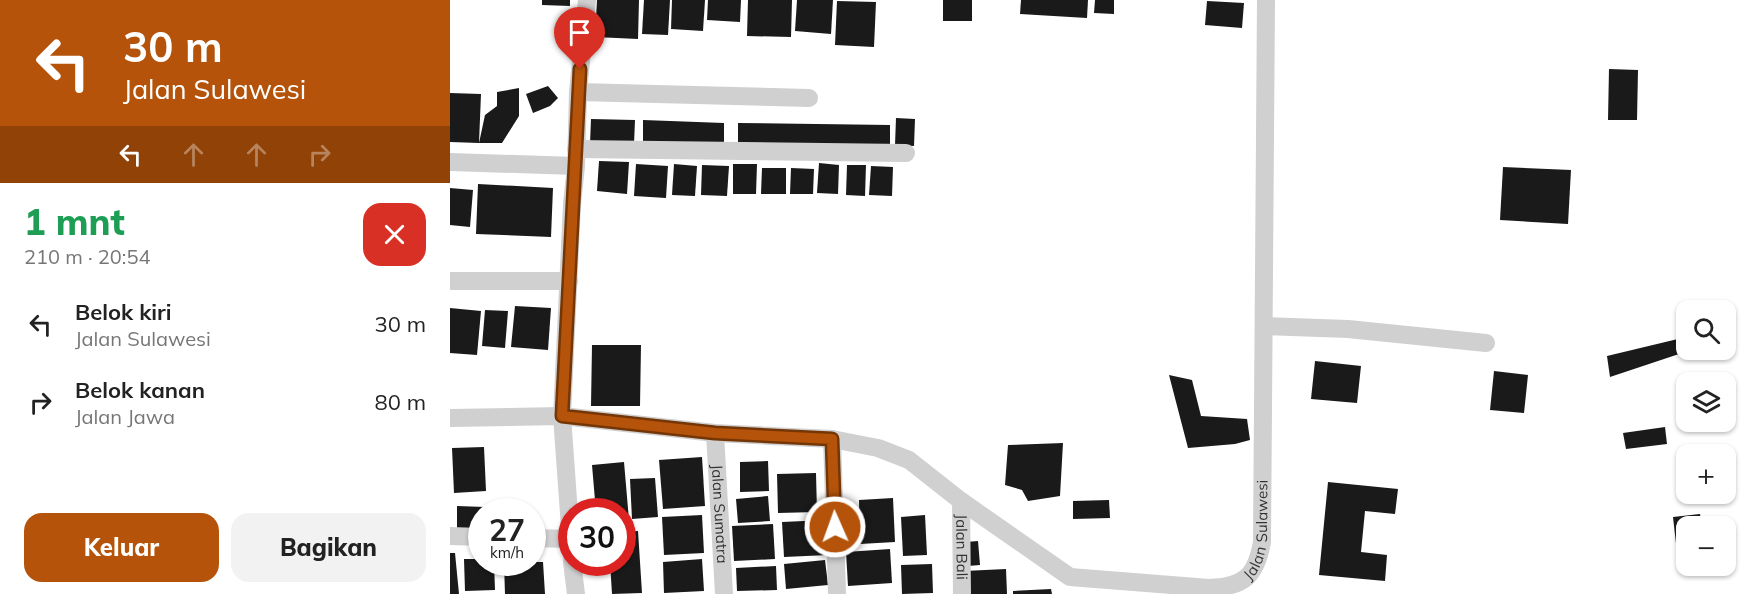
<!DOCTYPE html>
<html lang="id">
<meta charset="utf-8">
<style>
:root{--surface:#fff;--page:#f2f2f2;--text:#222;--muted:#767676;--accent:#b45309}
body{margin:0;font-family:Mulish,sans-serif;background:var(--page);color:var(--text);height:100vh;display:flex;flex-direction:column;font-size:22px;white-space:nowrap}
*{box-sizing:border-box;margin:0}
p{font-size:20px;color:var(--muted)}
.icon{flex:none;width:33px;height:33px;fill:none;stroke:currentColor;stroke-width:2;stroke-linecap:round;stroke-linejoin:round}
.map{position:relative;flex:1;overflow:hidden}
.panel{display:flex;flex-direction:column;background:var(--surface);width:450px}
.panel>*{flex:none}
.top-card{background:#b45309;color:#fff;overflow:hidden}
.tools{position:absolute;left:1226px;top:300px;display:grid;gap:12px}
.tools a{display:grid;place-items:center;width:60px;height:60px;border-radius:12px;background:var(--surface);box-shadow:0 2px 4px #0004;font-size:30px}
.speed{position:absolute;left:18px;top:498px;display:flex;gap:12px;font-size:30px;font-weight:700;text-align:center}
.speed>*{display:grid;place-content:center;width:78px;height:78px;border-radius:50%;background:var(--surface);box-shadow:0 2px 4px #0004;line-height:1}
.speed small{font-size:15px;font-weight:400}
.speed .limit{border:9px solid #d22;background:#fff;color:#111}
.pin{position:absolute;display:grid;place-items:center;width:51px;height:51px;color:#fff;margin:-62px -26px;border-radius:50% 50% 50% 0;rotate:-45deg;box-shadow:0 0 6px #0007}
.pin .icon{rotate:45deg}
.me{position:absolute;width:66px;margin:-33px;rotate:358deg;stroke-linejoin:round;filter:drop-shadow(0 0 4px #0008)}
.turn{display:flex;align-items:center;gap:21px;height:126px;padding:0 24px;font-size:27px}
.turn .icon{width:78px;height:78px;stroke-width:2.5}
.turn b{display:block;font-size:42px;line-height:51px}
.lanes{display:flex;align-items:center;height:57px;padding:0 24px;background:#0003;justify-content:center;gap:30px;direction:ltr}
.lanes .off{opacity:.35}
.round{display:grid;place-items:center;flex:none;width:63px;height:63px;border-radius:18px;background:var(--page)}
.head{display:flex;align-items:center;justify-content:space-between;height:102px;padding:0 24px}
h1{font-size:36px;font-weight:800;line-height:45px;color:#1e9e55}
.action{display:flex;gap:12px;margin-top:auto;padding:12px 24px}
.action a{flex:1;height:69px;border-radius:18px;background:var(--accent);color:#fff;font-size:24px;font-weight:800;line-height:69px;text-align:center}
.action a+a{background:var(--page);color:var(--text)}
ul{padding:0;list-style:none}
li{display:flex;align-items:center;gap:18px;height:78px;padding:0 24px}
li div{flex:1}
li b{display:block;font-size:22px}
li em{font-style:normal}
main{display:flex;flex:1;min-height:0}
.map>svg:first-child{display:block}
.building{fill:#1a1a1a}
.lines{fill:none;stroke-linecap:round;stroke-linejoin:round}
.street{stroke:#d0d0d0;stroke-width:18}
.route-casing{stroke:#753606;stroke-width:15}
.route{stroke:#b45309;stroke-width:10}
.labels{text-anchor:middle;stroke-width:6;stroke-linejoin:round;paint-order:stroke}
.street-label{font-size:15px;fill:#333;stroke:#fff}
</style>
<main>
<section class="panel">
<div class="top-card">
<div class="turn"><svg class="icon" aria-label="left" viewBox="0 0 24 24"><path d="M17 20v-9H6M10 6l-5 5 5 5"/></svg><div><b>30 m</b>Jalan Sulawesi</div></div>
<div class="lanes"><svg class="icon" aria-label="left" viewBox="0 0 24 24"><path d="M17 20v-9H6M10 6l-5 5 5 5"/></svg><svg class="icon off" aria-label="ahead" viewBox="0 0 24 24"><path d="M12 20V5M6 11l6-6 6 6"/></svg><svg class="icon off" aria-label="ahead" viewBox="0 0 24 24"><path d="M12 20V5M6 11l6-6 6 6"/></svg><svg class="icon off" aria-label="right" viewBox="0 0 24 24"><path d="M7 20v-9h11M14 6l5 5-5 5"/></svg></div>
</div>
<div class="head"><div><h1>1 mnt</h1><p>210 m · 20:54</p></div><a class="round" style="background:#d93025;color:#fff"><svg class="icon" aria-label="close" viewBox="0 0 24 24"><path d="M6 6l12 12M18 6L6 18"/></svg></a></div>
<ul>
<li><svg class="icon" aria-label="left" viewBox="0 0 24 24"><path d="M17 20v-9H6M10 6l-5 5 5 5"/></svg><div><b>Belok kiri</b><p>Jalan Sulawesi</p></div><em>30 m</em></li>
<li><svg class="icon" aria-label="right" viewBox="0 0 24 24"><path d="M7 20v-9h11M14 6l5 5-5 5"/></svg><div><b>Belok kanan</b><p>Jalan Jawa</p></div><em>80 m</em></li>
</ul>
<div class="action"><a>Keluar</a><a>Bagikan</a></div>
</section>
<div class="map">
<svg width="1304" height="594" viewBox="0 0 1304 594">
<rect width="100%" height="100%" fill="#fff"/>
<g class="building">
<polygon points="92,0 120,0 120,6 92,5"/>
<polygon points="147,0 189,0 188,39 145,37"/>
<polygon points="194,0 220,0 218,35 192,34"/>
<polygon points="222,0 255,0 253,31 221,29"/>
<polygon points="258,0 291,0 290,22 257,20"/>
<polygon points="298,0 342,0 341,37 297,36"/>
<polygon points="347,0 383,0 381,34 345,31"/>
<rect x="493" y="0" width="29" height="21"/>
<polygon points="571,0 638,0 637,18 570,14"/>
<polygon points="645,0 664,0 664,14 644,13"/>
<polygon points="387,1 426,2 424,47 385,45"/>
<polygon points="757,1 794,3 792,28 755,25"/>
<polygon points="1159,69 1188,70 1187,120 1158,120"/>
<polygon points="98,86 108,98 100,106 83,113 76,94"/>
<polygon points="69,88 69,116 52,143 29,143 35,115 47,106 47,92"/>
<polygon points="0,93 31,94 29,143 0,142"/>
<polygon points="446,118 465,119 464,146 445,145"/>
<polygon points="141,119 185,120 184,144 140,144"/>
<polygon points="193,120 274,123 274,147 193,144"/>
<polygon points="288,123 440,125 440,148 288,147"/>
<polygon points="149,161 179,162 177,194 147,191"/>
<polygon points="369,163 389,165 388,194 367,193"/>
<polygon points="186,164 218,166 216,198 184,196"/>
<polygon points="224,164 247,166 245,196 222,195"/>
<polygon points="283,164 307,164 306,194 283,194"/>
<polygon points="252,165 279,166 277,196 251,195"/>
<polygon points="397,165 416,165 415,196 396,195"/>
<polygon points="421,166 443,167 442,196 419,195"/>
<polygon points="1053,167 1121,170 1118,224 1050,220"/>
<polygon points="312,168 336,168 336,194 311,194"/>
<polygon points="341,168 364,169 363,194 340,194"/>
<polygon points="28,184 103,188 101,237 26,234"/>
<polygon points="0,188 23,190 20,227 0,225"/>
<polygon points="65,306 101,308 98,350 61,347"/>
<polygon points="0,308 31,311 27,355 0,353"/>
<polygon points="35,310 58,311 55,348 32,346"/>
<polygon points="1232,338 1235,352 1160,377 1157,356"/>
<polygon points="142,345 191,345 190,406 141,406"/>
<polygon points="865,361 911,366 907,403 861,399"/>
<polygon points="1044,371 1078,375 1074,413 1040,410"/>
<polygon points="719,375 742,380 751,416 797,419 800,440 785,444 738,448"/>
<polygon points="1215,427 1217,444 1176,449 1173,433"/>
<polygon points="613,443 610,496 578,501 572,490 555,485 558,445"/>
<polygon points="34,447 36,491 4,493 2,448"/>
<polygon points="252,457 255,506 213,509 209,460"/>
<polygon points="318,461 319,491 290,492 290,462"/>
<polygon points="174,462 179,520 172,521 172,512 146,512 142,465"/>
<polygon points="366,473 367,512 328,513 327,474"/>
<polygon points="205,478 208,517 182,519 180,479"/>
<polygon points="878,482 948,489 945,514 915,511 911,552 937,555 935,581 869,575"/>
<polygon points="318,496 320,521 288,523 286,499"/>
<polygon points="443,498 445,542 410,544 409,500"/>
<polygon points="659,500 660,518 623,519 623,501"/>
<polygon points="7,506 35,507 35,512 32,512 32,536 7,535"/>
<polygon points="1250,514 1252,526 1236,526 1236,552 1227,552 1223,517"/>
<polygon points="252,515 254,553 214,555 212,517"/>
<polygon points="475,515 477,555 453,556 451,517"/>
<polygon points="376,520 378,555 334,557 332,522"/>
<polygon points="323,524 325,559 284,561 282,526"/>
<polygon points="188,531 192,593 162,594 160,562 172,562 172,532"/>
<polygon points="528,541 530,565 518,566 516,542"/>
<polygon points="440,549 442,583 398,586 396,552"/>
<polygon points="0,553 5,553 9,594 0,594"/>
<polygon points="14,559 32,559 32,562 44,562 45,590 15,591"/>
<polygon points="252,559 254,591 214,593 213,562"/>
<polygon points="375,560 378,585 336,589 334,564"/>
<polygon points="76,562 93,562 95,594 55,594 54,563"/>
<polygon points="482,564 483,593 452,594 451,565"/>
<polygon points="326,566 327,590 287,591 286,568"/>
<polygon points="556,569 557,594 515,594 514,571"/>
<polygon points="601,589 602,594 563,594 563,591"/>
</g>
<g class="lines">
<g class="street">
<polyline points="128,92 359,98"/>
<polyline points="126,149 456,153"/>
<polyline points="0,162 126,166"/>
<polyline points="0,281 119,281"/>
<polyline points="814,326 898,329 1036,343"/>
<path id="s1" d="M0,418l112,-2 153,17 117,6 46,9 31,12 52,41 109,76 139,11c35,-1 47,-12 53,-46l4,-542"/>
<path id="s2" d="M265,433l9,161"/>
<polyline points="382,439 387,594"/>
<path id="s3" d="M511,501l1,93"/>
<polyline points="0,536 32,537"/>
<polyline points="82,538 120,539"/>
<polyline points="122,555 112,416 122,204 126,166 128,92 137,0"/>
<polyline points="122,562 126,594"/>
</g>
</g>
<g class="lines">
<defs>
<polyline id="route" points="130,69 112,416 265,433 382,439 385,527"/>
</defs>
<use href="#route" class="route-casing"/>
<use href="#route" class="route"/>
</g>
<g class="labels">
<g class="street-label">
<text dy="5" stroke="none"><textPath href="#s2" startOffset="81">Jalan Sumatra</textPath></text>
<text dy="5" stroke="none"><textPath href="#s1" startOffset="892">Jalan Sulawesi</textPath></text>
<text dy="5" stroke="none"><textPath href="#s3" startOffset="46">Jalan Bali</textPath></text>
</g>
</g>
</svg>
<div class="tools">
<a><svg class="icon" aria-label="search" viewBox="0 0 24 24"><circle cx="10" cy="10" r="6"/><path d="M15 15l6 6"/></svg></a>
<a><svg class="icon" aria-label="layers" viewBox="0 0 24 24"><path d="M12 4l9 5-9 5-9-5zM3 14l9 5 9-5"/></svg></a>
<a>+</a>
<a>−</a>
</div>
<div class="speed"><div>27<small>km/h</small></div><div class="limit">30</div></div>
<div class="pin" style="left:130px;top:69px;background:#d93025"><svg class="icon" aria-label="arrive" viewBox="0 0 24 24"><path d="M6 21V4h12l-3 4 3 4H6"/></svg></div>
<svg class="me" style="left:385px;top:527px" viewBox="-20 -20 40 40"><circle r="17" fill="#b45309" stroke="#fff" stroke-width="3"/><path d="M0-11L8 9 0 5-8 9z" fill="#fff"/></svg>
</div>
</main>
